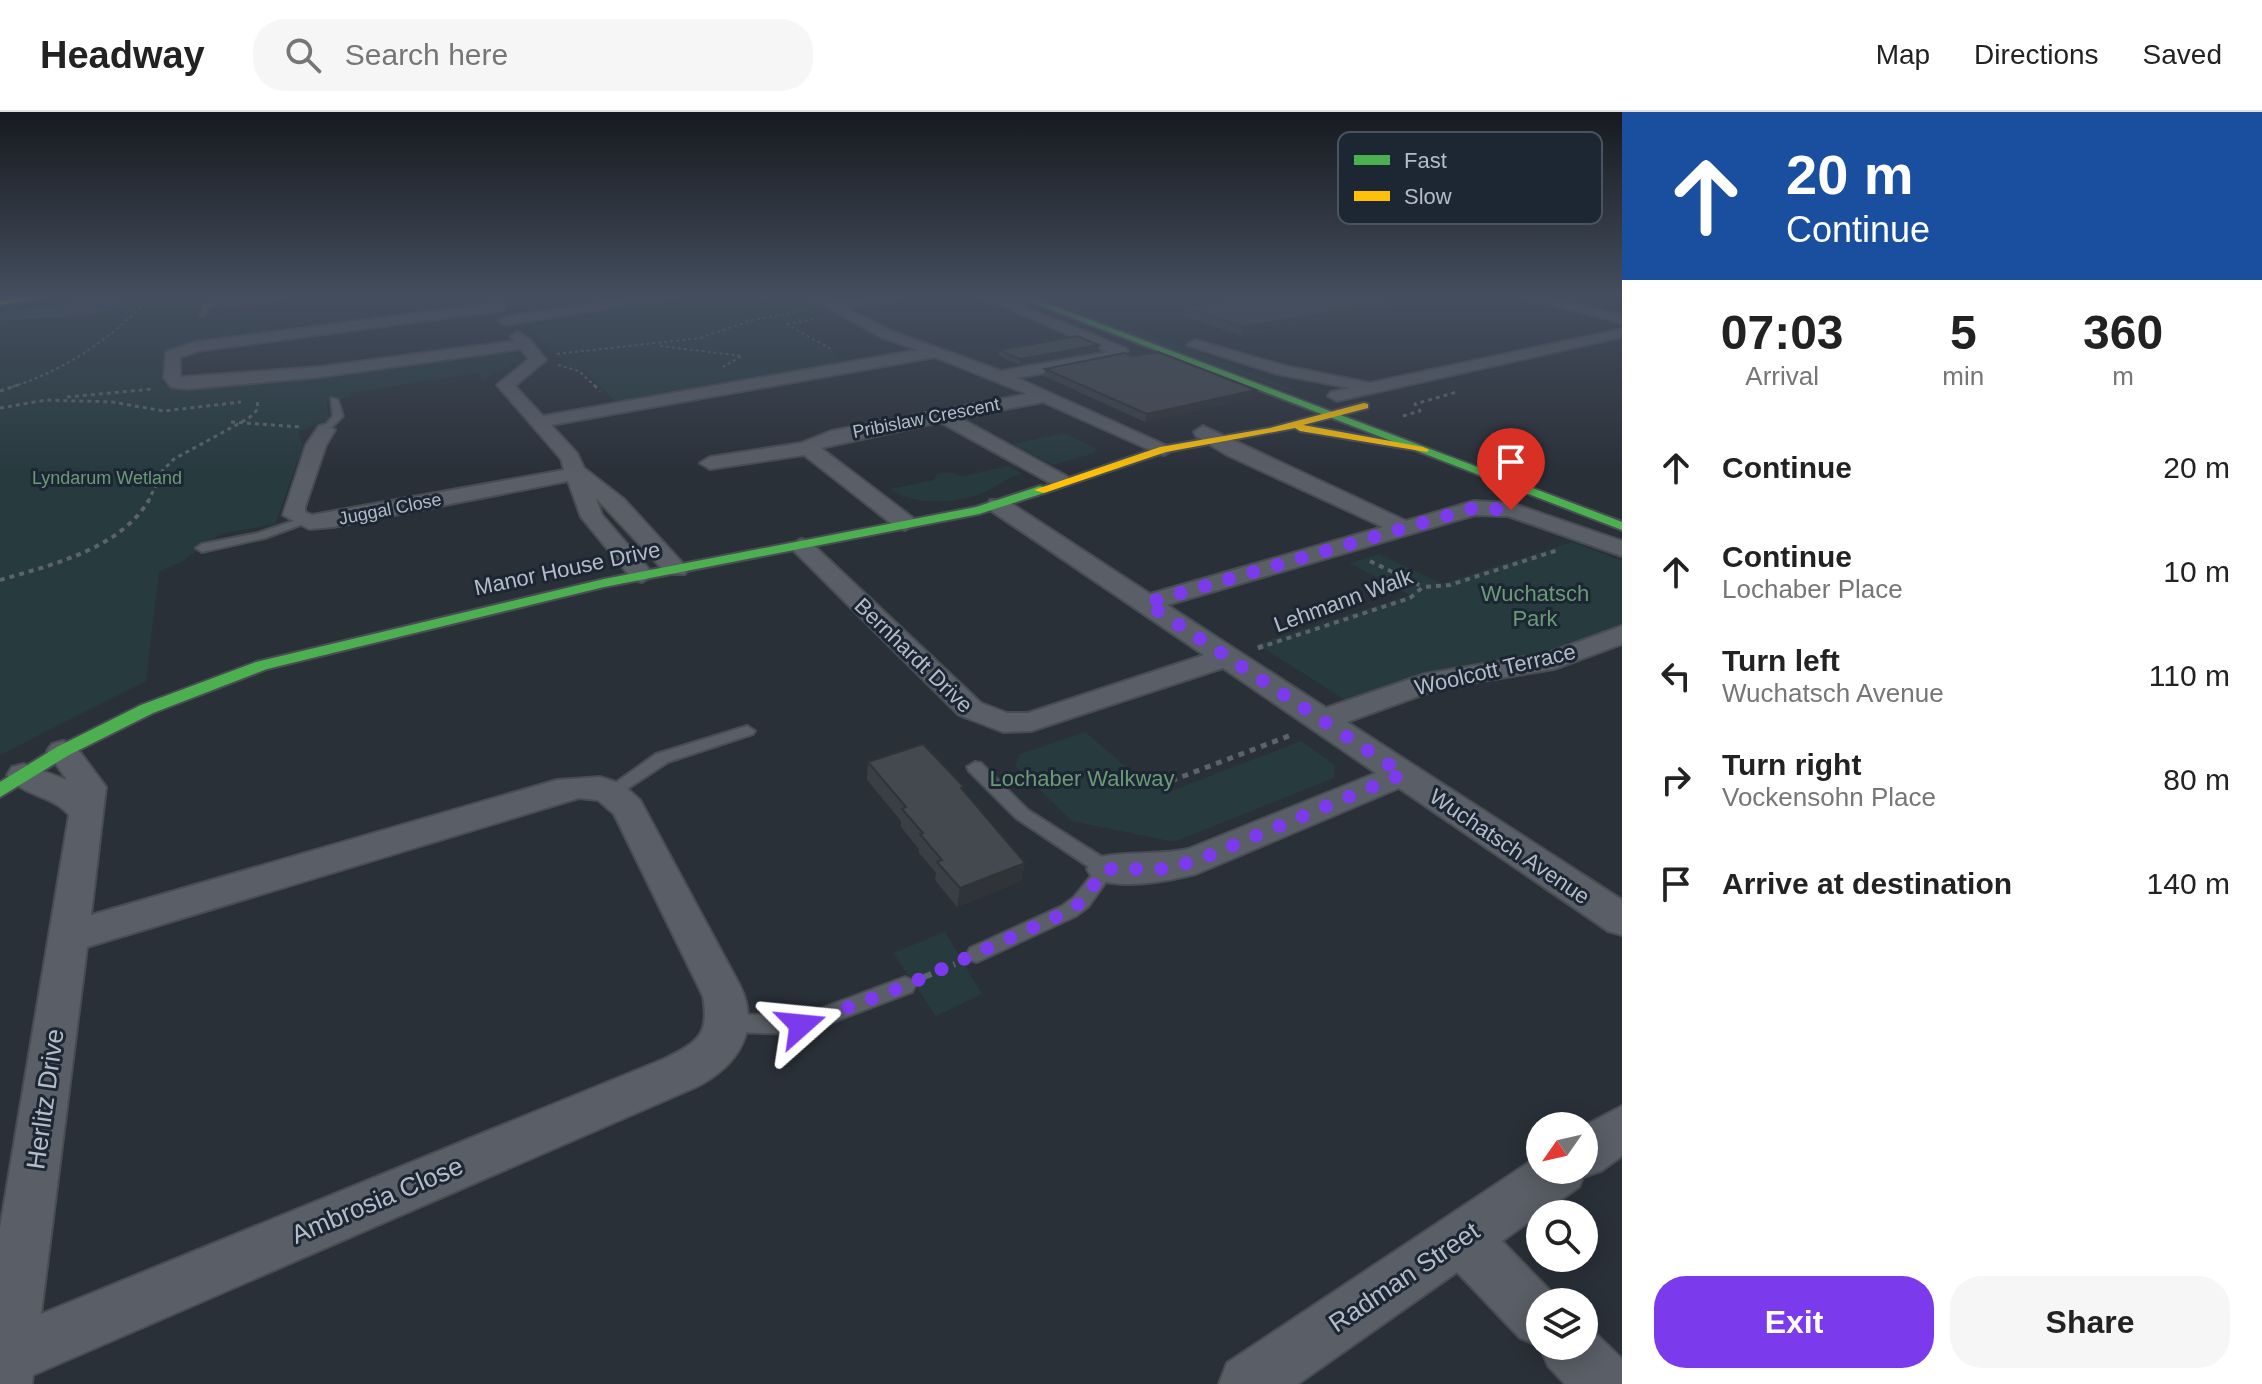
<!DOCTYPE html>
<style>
:root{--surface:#fff;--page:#f6f6f6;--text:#222;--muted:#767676;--line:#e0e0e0;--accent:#7c3aed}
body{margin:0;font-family:Arial,sans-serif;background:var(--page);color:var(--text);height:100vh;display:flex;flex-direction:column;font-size:30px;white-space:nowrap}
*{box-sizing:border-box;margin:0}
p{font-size:26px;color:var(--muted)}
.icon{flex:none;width:44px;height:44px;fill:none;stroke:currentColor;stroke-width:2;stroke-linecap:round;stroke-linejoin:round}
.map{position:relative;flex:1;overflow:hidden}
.panel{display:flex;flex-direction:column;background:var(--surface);width:640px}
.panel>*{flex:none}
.guide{background:#1a4fa0;color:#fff;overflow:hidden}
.needle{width:52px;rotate:236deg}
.fabs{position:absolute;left:1526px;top:1000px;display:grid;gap:16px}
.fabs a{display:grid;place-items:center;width:72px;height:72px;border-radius:50%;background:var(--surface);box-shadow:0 4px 20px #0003;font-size:40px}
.pin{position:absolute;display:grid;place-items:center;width:68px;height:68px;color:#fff;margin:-82px -34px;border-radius:50% 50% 50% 0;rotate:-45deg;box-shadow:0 0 8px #0007}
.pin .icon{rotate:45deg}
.me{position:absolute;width:88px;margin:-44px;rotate:72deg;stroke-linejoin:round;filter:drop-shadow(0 0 6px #0008)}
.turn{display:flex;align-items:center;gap:28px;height:168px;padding:0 32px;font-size:36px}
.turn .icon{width:104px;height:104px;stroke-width:2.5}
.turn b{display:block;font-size:56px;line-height:68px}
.eta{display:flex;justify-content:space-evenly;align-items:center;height:136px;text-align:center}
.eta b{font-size:48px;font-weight:700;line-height:56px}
.button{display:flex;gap:16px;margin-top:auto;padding:16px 32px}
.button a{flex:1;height:92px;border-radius:32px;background:var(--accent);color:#fff;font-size:32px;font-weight:700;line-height:92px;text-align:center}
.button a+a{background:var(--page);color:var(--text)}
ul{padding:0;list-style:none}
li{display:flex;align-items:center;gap:24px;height:104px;padding:0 32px}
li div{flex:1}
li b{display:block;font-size:30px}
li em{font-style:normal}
header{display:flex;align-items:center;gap:48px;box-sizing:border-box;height:112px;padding:0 40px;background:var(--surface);border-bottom:2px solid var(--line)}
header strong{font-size:38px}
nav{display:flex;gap:44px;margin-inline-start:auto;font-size:28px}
.search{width:560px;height:72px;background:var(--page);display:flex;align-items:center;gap:20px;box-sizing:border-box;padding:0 28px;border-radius:32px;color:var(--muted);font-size:30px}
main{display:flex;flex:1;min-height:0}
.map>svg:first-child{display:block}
.green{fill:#273a3e}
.water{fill:#384963}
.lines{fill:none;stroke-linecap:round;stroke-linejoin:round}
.lane-casing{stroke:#484c53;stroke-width:4}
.street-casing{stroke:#484c53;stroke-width:4}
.fast-casing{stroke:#484c53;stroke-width:4}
.slow-casing{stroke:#484c53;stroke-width:4}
.path-far4{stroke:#5d636a;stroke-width:2;stroke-dasharray:3 3;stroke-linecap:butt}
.path-far3{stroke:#5d636a;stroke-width:3;stroke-dasharray:4 4;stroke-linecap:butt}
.path-far2{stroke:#5d636a;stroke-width:4;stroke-dasharray:5 5;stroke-linecap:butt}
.path-far1{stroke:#5d636a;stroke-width:5;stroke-dasharray:6 6;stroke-linecap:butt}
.path{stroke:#5d636a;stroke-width:6;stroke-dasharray:8 8;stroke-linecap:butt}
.lane{fill:#5a5e66;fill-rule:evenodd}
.street{fill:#5a5e66;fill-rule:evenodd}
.fast{fill:#4caf50;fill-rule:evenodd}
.slow{fill:#ffc107;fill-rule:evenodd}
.wall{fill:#3a3f45}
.shaded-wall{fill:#303338}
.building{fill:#444950;stroke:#303338;stroke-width:2}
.route{stroke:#7c3aed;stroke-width:14;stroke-dasharray:0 25.2}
.labels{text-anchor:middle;stroke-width:6;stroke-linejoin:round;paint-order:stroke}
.far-street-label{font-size:18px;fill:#b4bcc9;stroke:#1d2633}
.far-park-label{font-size:18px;fill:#6b9a76;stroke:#1d2633}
.street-label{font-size:22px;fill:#b4bcc9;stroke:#1d2633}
.park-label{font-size:22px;fill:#6b9a76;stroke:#1d2633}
.near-street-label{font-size:26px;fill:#b4bcc9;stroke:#1d2633}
.key{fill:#1d2633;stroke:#4a5360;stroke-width:2}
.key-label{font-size:22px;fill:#b4bcc9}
</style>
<header>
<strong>Headway</strong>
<div class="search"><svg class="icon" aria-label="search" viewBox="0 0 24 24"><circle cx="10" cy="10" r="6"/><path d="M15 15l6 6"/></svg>Search here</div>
<nav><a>Map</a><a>Directions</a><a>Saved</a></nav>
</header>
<main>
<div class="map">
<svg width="1622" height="1272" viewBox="0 0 1622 1272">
<rect width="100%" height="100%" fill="#2a3038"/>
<g class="green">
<polygon points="80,184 191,184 206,189 196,197 195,205 269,199 267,220 163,240 162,270 169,276 503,238 513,239 520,248 483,267 478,261 350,281 351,285 327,289 329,307 298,320 303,334 275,412 220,422 185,448 159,460 146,569 0,643 0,195"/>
<polygon points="694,184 795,184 836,206 787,214 855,253 620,294 584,257 570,256 527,213"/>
<polygon points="1022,184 1050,184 1293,277 1288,279"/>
<polygon points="1064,321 1096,336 1095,341 1053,353 1012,332"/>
<path d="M1008,354l14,8c-16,4 -25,13 -40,19 -26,11 -69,13 -92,-4l44,-9 3,-6 11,-2 15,4z"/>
<polygon points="1572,430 1622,449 1622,513 1552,540 1441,558 1347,589 1257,532 1410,483 1349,451 1379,442 1442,472"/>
<polygon points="1085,620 1138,665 1157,668 1171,679 1301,629 1335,653 1334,666 1174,730 1072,709 1015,654 1020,642"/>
<polygon points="945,820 982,882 936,904 893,841"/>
</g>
<polygon class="water" points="91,184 110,184 120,194 90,203 0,209 0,201 70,192 69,188"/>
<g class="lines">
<defs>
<g id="lane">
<polygon points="220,187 222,190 208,196 204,204 200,204 203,194"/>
<polygon points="331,286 338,288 343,304 326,321 321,318 333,304"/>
<polygon points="302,406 308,409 306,411 265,426 202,440 196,436 202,432 258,421"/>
<polygon points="747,614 755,619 753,622 668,650 618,683 612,685 604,679 656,642"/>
<polygon points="975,650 981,651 1028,698 1113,752 1115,757 1088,795 1076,804 977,850 970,848 967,842 970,836 1062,794 1074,785 1095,759 1016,706 969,659 967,655"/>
<polygon points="905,865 912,868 915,874 912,880 801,922 729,920 721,918 718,911 721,904 729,902 801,904"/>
</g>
<g id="street">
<polygon points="198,184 295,184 231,194"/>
<polygon points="644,184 680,184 506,213 499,209 506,205"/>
<polygon points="807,184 824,184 834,190 910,184 846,196 891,219 1001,259 1108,240 980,184 999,184 1125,236 1128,239 1118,247 1017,266 1174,337 1164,343 1157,341 1043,290 960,306 1068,365 1071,369 1068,373 1054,373 940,310 821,336 913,406 916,411 905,418 897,416 804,343 710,357 700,351 710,345 801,331 831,319 1027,282 935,245 551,313 577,341 584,356 624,387 688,457 685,462 667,462 596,386 602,403 654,463 642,470 633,468 581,405 568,369 333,415 309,417 283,403 306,333 319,314 326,312 335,318 326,333 305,395 305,400 312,403 564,358 561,347 497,273 529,247 521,237 319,265 187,277 171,275 164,266 166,240 195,230 498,191 505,195 503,198 198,239 180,245 180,265 319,255 514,229 511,224 518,220 531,229 546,248 515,274 543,304 918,238 881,225"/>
<polygon points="1519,184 1544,184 1622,203 1622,211"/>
<polygon points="1622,217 1622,225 1337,289 1328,284 1331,280 1350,276 1277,262 1187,233 1195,228 1285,254 1370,271"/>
<path d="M1203,314l203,95 68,-20 37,2 111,38v15l-114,-40 -33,-1 -308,90 159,103 99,-34 123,-21 74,-27v18l-68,25 -113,19 -94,34 275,178v35l-14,-4 -209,-143 -203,86c-33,8 -70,15 -103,5l-6,-10 6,-10c30,-9 64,-3 95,-10l188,-76 -153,-105 -192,63 -28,1 -44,-17 -170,-169 12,-7 8,2 172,162 26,10h21l176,-58 -214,-145 -3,-5 3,-5h16l144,94 233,-67 -156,-72 -31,-19 -2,-4z"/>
<path d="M63,629l11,3 32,43 -15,128 466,-135 43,-3 22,7 18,16 99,184c23,45 -1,82 -43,103l-663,288 -1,9h-32v-156l69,-413c-16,-20 -48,-19 -62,-40l5,-8 12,-3 43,16 -20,-29 5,-7zM579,686l19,2 16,14 89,182c7,39 -5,46 -39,63l-623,255 46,-367z"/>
<polygon points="1622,994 1622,1044 1601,1059 1583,1065 1579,1075 1502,1129 1561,1190 1540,1190 1540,1234 1584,1234 1584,1212 1588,1214 1622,1247 1622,1272 1565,1272 1548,1254 1540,1234 1520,1226 1457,1160 1298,1272 1219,1272 1227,1251 1540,1043 1540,1058 1584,1058 1584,1014"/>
</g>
<g id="fast">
<polygon points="1016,184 1027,184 1622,410 1622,418"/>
<polygon points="1040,374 1044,375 1044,381 979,402 604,475 267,557 153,601 69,643 0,685 0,670 57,635 141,593 256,550 604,467 976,395"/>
</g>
<g id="slow">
<polygon points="30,184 51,184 0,193 0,189"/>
<polygon points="1364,291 1368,292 1368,296 1303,313 1423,335 1429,338 1427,340 1300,319 1295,316 1166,340 1044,381 1034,378 1160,335 1270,316"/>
</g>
</defs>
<use href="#lane" class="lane-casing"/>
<use href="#street" class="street-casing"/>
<use href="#fast" class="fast-casing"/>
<use href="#slow" class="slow-casing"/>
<g class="path-far4">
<polyline points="786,212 831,237"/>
<polyline points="787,212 817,207"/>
<polyline points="660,234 742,244 723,255"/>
<polyline points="557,242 700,226 753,208 802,199"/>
<polyline points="558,253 579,259 596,275"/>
<path d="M12,275c52,-17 91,-43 130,-81l-6,-10"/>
</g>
<g class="path-far3">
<polyline points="594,273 600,279"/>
<polyline points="0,279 18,273"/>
<polyline points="67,285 153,277"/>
<polyline points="0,296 46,288 112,290 164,299 241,290"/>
<polyline points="1403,304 1420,299 1415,292 1457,280"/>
<polyline points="231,310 301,315"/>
<polyline points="148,390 163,358 174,347 249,306 258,297 257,288"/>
</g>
<g class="path-far2">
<polyline points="1370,449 1423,475"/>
<path d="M0,468c51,-15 120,-31 149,-80"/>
<polyline points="1258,536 1410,486 1423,475 1450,473 1558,438"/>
</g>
<g class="path-far1">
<polyline points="1258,536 1263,534"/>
<polyline points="1160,673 1294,622"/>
</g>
<polyline class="path" points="924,865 955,852"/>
<use href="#lane" class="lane"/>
<use href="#street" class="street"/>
<use href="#fast" class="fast"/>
<use href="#slow" class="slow"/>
</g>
<g class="wall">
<polygon points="1391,190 1388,199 1241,224 1184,204 1186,195"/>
<polygon points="999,238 1098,239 1019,253 998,243"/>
<polygon points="1045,257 1254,285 1145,310 1044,264"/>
<polygon points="868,650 963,679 1025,751 1021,769 957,795 935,768 936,761 919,741 919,737 901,715 901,709 867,668"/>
</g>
<g class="shaded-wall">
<polygon points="1391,190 1388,199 1241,224 1243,215"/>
<polygon points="1099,233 1098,239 1019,253 1020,247"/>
<polygon points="1256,278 1254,285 1145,310 1147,302"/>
<polygon points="1025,751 1021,769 957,795 960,776"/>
</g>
<g class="building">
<polygon points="1258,184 1372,184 1391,190 1243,215 1186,195"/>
<polygon points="1077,224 1099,233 1020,247 999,238"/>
<polygon points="1158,240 1256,278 1147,302 1045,257 1124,241 1133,244"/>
<polygon points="923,632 964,675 961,676 1025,751 960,776 937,750 942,748 920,722 923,721 902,697 906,695 868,650"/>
</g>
<linearGradient id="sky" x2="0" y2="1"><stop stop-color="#171a1f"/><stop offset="0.51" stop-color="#444e5e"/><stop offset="1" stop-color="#444e5e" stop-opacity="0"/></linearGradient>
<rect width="1622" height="363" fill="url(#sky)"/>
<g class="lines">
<polyline class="route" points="801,913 905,874 1069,799 1081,790 1106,757 1161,757 1196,749 1403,662 1146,491 1474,396 1511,398"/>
</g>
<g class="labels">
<g class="far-street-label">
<text transform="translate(926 306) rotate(-11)" y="6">Pribislaw Crescent</text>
<text transform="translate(390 397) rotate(-11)" y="6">Juggal Close</text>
</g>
<g class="far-park-label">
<text x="107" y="372">Lyndarum Wetland</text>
</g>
<g class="street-label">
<text transform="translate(567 456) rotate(-12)" y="8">Manor House Drive</text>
<text transform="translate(1343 488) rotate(-20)" y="8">Lehmann Walk</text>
<text transform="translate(914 543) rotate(44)" y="8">Bernhardt Drive</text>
<text transform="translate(1495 557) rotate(-13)" y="8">Woolcott Terrace</text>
<text transform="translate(1510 734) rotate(34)" y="8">Wuchatsch Avenue</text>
</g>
<g class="park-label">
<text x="1535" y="489">Wuchatsch<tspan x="1535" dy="25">Park</tspan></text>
<text x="1082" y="674">Lochaber Walkway</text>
</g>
<g class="near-street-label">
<text transform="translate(45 987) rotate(-82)" y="9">Herlitz Drive</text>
<text transform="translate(377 1088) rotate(-23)" y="9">Ambrosia Close</text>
<text transform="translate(1404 1165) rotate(-34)" y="9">Radman Street</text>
</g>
</g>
<rect x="1338" y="20" width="264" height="92" rx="12" class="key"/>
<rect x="1354" y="43" width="36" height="10" fill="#4caf50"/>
<rect x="1354" y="79" width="36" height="10" fill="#ffc107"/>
<g class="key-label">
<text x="1404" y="56">Fast</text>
<text x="1404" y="92">Slow</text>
</g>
</svg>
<div class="fabs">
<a><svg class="needle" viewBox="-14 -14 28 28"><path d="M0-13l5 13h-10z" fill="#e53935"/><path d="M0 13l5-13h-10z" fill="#767676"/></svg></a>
<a><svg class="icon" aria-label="search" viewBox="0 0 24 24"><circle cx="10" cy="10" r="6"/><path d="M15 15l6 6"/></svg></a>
<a><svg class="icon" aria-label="layers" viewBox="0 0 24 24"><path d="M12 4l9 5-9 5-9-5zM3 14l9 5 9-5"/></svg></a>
</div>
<div class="pin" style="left:1511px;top:398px;background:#d93025"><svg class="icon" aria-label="arrive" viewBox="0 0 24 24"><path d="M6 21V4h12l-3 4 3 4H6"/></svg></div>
<svg class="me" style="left:801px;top:913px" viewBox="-20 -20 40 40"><path d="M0-17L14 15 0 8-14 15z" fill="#7c3aed" stroke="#fff" stroke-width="4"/></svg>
</div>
<section class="panel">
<div class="guide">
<div class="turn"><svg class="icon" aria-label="ahead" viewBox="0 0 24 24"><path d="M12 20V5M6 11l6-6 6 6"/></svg><div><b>20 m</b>Continue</div></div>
</div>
<div class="eta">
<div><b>07:03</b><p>Arrival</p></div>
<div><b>5</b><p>min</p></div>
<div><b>360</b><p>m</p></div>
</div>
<ul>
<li><svg class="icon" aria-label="ahead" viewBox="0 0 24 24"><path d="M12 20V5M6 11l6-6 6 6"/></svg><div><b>Continue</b></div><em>20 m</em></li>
<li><svg class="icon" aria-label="ahead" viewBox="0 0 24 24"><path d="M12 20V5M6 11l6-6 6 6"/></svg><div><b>Continue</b><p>Lochaber Place</p></div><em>10 m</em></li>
<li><svg class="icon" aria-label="left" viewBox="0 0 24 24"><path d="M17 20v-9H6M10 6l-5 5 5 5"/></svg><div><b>Turn left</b><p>Wuchatsch Avenue</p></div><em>110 m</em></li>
<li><svg class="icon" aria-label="right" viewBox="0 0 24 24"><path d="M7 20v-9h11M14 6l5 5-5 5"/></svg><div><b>Turn right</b><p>Vockensohn Place</p></div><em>80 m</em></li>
<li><svg class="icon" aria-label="arrive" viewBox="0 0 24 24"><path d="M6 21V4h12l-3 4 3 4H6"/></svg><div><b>Arrive at destination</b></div><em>140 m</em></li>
</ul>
<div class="button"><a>Exit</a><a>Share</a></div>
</section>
</main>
